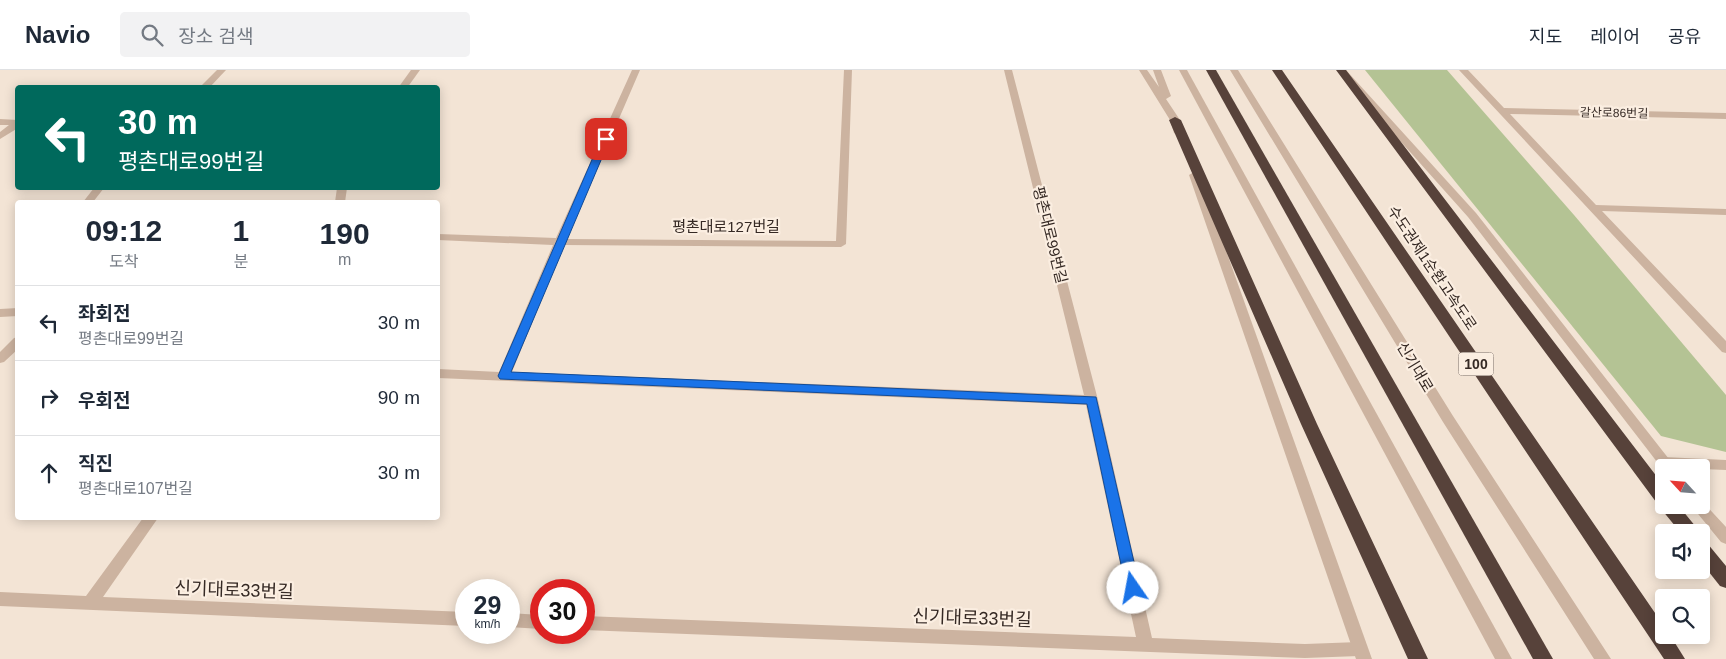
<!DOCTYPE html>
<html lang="ko">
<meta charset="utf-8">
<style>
:root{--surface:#fff;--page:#f2f2f3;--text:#1f2937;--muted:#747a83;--line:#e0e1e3}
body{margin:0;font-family:Helvetica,"Noto Sans KR",sans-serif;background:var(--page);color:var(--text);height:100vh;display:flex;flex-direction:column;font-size:19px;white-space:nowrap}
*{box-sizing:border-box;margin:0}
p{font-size:16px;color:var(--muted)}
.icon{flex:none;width:28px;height:28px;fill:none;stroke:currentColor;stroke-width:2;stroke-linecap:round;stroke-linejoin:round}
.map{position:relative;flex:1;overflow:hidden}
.details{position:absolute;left:15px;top:130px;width:425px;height:320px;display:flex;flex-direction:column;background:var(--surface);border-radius:5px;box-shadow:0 2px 12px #0003}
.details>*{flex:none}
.banner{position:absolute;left:15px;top:15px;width:425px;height:105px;border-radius:5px;box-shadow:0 2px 12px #0003;background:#00695c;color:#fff;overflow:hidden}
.needle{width:32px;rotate:296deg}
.controls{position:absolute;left:1655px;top:389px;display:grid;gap:10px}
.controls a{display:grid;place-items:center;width:55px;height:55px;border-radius:5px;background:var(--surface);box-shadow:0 2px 12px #0003;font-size:25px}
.speed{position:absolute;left:455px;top:509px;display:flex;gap:10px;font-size:25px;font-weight:700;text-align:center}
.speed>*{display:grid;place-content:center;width:65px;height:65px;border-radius:50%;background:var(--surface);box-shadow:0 2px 12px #0003;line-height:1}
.speed small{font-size:12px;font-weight:400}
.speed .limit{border:8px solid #d22;background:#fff;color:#111}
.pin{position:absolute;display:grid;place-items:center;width:42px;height:42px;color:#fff;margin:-21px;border-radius:10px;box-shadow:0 2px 8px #0006}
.me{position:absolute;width:55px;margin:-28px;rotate:348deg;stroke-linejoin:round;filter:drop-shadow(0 0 4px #0008)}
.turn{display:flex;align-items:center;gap:18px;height:105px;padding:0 20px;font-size:22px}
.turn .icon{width:65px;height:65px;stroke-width:2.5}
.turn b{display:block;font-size:35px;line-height:42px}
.eta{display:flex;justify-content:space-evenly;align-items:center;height:85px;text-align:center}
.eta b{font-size:30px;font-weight:700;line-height:35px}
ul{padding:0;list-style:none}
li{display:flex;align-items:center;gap:15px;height:75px;padding:0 20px;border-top:1px solid var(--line)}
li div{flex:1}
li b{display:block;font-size:19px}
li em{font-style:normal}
header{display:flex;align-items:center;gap:30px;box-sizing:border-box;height:70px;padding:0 25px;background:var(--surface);border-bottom:1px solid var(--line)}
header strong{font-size:24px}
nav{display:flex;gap:28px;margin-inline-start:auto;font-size:18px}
.search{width:350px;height:45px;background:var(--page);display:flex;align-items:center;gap:12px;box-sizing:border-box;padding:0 18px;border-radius:5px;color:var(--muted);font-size:19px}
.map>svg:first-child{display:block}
.green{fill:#b4c394}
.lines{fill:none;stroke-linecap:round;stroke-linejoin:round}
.minor{fill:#ccb3a0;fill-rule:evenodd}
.tertiary{fill:#ccb3a0;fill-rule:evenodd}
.motorway{fill:#57423a;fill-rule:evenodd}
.route{fill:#1a73e8;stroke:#114b97}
.labels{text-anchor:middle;stroke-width:4.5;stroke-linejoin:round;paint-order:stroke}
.far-street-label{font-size:12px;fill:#352924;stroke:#fbeee1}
.shield{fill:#fbeee1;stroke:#70645d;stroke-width:1}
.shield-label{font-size:14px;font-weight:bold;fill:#352924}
.street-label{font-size:15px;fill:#352924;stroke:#fbeee1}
.near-street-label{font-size:18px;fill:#352924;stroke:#fbeee1}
</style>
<header>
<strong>Navio</strong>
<div class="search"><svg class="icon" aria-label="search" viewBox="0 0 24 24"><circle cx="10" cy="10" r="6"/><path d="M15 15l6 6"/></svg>장소 검색</div>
<nav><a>지도</a><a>레이어</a><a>공유</a></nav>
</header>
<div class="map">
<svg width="1726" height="589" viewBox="0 0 1726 589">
<rect width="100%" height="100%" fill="#f3e4d5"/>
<polygon class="green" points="1365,0 1447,0 1574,145 1726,325 1726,382 1661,366"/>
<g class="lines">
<g class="minor">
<polygon points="217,0 226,0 209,18 199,18"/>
<polygon points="411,0 420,0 407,18 398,18"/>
<polygon points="632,0 640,0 567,169 836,171 844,0 852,0 846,174 841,177 564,175 512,302 1084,325 1004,0 1012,0 1098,330 1152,568 1305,574 1359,572 1365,574 1367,579 1365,584 1359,586 1305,588 584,560 584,546 1136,567 1086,335 438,308 438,299 499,302 553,175 438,170 438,164 556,168"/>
<polygon points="1459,0 1468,0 1504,38 1726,43 1726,49 1510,44 1596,135 1726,139 1726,145 1602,141 1726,271 1726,283 1722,282"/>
<polygon points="0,49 18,50 18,58 0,69 0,62 9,55 0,55"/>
<polygon points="94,118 104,118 93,132 83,132"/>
<polygon points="337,118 347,118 345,132 335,132"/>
<polygon points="18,238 18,246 0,247 0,239"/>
<polygon points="18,267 18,279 4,292 0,293 0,282 14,268"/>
<polygon points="1664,387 1726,390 1726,400 1701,399 1701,398 1664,397 1659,396 1657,392 1659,388"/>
<polygon points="143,448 158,448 103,527 466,542 466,556 0,536 0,522 86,526"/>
<polygon points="509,543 541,545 541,559 509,557"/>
</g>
<g class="tertiary">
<polygon points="1139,0 1147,0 1159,17 1153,0 1161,0 1171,26 1166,29 1180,50 1184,63 1182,65 1179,66 1174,63 1170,50"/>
<polygon points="1179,0 1187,0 1512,589 1495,589"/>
<polygon points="1230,0 1238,0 1453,346 1611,589 1594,589 1443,352"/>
<polygon points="1337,0 1346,0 1476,143 1676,398 1664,398 1664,401 1468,147"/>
<polygon points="1194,102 1199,105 1372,589 1356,589 1189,105"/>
<polygon points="1701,430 1726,457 1726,474 1721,472 1694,439 1692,435 1701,435"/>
</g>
<g class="motorway">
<polygon points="1206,0 1216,0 1553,589 1533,589"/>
<polygon points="1272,0 1282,0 1664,556 1664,565 1670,565 1685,589 1664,589"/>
<polygon points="1336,0 1346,0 1664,416 1664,435 1678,435 1696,457 1699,462 1680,462 1662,440"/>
<polygon points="1175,47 1181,50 1317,354 1428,589 1408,589 1301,354 1169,50"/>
<polygon points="1701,471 1707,473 1726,496 1726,518 1720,516 1701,492"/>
</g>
</g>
<polygon class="route" points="606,66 610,69 511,302 1096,327 1140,518 1138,522 1133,524 1128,522 1126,518 1087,334 500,309 498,306 601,69"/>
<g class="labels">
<g class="far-street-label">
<text transform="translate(1614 43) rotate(1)" y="4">갈산로86번길</text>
</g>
<rect class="shield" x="1458.5" y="282.5" width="35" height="23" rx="4"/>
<g class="shield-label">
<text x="1476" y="299">100</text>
</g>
<g class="street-label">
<text x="726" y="162">평촌대로127번길</text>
<text transform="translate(1050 165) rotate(76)" y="5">평촌대로99번길</text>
<text transform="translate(1432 198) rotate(56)" y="5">수도권제1순환고속도로</text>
<text transform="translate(1415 297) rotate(59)" y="5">신기대로</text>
</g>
<g class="near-street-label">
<text transform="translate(234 520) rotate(2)" y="6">신기대로33번길</text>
<text transform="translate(972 548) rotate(2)" y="6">신기대로33번길</text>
</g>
</g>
</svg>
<div class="controls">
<a><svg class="needle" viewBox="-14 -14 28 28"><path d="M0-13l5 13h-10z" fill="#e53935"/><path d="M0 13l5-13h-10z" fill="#747a83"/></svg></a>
<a><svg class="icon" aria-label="sound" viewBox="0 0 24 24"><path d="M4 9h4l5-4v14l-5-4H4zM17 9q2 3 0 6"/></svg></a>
<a><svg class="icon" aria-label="search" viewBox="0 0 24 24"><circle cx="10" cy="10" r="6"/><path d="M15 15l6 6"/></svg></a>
</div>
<div class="speed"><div>29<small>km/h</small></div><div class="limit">30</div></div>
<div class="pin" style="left:606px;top:69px;background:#d93025"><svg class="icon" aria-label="arrive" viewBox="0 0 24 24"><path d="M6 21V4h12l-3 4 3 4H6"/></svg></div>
<svg class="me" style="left:1133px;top:518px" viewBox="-20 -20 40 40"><circle r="19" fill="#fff"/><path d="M0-13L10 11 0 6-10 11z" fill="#1a73e8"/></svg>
<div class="banner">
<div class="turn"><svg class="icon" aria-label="left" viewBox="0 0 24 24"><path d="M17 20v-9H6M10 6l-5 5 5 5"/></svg><div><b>30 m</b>평촌대로99번길</div></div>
</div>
<section class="details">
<div class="eta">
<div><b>09:12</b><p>도착</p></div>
<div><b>1</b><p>분</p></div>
<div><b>190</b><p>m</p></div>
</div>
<ul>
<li><svg class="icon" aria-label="left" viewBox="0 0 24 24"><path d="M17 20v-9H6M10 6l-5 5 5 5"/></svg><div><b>좌회전</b><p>평촌대로99번길</p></div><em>30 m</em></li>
<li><svg class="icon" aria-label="right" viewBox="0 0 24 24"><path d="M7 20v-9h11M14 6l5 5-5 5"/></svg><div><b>우회전</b></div><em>90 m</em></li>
<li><svg class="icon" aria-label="ahead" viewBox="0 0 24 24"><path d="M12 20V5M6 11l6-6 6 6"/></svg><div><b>직진</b><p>평촌대로107번길</p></div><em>30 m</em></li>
</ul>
</section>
</div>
